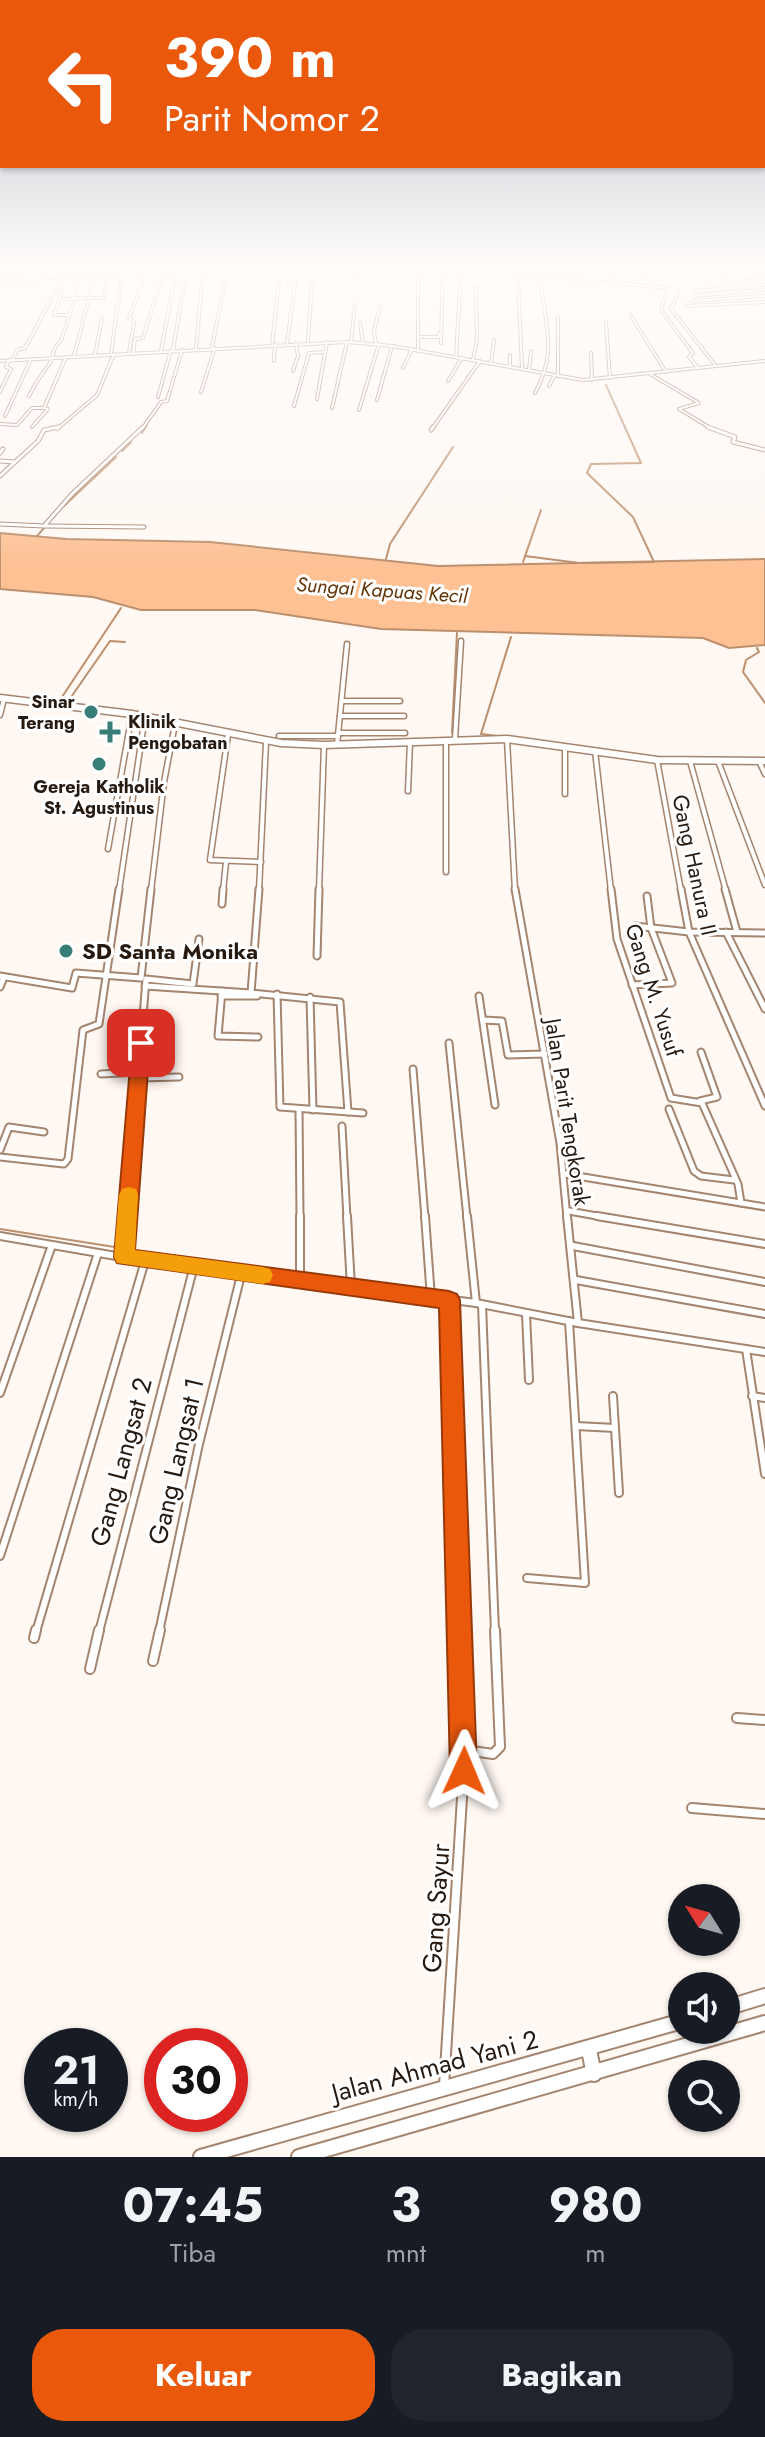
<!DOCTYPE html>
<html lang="id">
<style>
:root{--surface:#171b24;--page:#20242c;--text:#f1f3f6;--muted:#9ea1a6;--accent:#ea580c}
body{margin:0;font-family:Jost,sans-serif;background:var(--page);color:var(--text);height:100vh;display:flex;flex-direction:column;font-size:30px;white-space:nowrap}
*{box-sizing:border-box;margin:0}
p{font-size:26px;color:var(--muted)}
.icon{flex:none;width:44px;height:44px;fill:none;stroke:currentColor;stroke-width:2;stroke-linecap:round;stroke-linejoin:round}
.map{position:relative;height:2157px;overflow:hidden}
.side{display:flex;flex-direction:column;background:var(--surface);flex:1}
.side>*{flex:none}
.banner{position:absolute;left:0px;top:0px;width:766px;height:168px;box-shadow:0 2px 6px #0004;background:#ea580c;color:#fff;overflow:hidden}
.needle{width:52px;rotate:307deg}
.controls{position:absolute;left:668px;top:1884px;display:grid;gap:16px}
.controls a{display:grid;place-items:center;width:72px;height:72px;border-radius:50%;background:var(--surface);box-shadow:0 2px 6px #0004;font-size:40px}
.speed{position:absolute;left:24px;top:2028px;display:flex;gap:16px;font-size:40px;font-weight:700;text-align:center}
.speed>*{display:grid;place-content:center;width:104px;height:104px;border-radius:50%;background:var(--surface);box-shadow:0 2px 6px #0004;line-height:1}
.speed small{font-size:20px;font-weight:400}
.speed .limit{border:12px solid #d22;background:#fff;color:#111}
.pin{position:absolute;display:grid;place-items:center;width:68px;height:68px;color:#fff;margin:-34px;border-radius:16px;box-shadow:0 4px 12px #0006}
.me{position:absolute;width:88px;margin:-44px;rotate:1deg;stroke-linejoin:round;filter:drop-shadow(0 0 6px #0008)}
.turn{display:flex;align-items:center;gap:28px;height:168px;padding:0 32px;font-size:36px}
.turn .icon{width:104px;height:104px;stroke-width:2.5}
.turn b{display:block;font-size:56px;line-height:68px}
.eta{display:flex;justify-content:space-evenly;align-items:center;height:136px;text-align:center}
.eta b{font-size:48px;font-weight:700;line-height:56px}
.button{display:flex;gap:16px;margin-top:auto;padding:16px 32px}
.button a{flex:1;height:92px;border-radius:32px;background:var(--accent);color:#fff;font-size:32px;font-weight:700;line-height:92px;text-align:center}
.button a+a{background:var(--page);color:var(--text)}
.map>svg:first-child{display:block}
.water{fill:#fdc194;stroke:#bc8f6d;stroke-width:2}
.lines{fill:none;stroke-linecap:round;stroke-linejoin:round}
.stream{stroke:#bc8f6d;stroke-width:2}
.minor-far5-casing{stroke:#a4856f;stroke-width:4}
.minor-far4-casing{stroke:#a4856f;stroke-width:5}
.minor-far3-casing{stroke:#a4856f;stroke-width:7}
.minor-far2-casing{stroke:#a4856f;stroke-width:9}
.minor-far1-casing{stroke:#a4856f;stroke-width:10}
.minor-casing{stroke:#a4856f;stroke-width:12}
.secondary-casing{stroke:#a4856f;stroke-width:9}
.trunk-casing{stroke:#a4856f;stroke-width:18}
.minor-far5{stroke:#fff;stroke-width:2}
.minor-far4{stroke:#fff;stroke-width:3}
.minor-far3{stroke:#fff;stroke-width:4}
.minor-far2{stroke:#fff;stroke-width:5}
.minor-far1{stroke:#fff;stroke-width:6}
.minor{stroke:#fff;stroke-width:8}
.secondary{stroke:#fff;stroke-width:6}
.trunk{stroke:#fff;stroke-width:14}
.route{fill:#ea580c;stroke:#983908;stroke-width:2}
.slow{fill:#f59e0b}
.poi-dot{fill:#377e79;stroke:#fff;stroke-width:3}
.labels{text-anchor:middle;stroke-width:6;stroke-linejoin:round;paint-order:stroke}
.far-poi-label{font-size:18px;font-weight:bold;fill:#261a11;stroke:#fff;text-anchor:end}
.far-water-label{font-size:20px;font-style:italic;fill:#633406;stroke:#fff}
.street-label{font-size:22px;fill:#261a11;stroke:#fff}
.poi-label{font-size:22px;font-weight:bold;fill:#261a11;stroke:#fff;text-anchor:start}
.near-street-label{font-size:26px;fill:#261a11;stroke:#fff}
</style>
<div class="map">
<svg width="765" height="2157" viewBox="0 0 765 2157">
<rect width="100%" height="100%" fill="#fff8f3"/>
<polygon class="water" points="0,533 66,539 210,542 438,566 765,559 765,645 729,648 703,638 381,629 255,610 141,610 93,597 0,589"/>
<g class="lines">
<g class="stream">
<polyline points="142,433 147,425"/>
<polyline points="122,451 131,442"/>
<polyline points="64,506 116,457"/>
<polyline points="37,536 44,528"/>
<polyline points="525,556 579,563 654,562 633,517 587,473 591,464 641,463 606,385"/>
<polyline points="386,559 390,544 453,447"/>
<polyline points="523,562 541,510"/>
<polyline points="511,637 481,734 541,741"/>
<polyline points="757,648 759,652 746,660 743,672 765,703"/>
<polyline points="58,703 121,608"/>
<polyline points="67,703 110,641 125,642"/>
<polyline points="88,706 95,706"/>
<polyline points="452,733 457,633"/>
<polyline points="0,1229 121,1248"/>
<polyline points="128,1249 347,1283"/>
<polyline points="353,1284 370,1287"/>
<polyline points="751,1362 765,1451"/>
</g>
<defs>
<g id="minor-far5">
<polyline points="355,267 355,278"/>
<polyline points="449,267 668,288 661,310 693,353 689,357 698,368"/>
<polyline points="536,267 536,271 554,272"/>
<polyline points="610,267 609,271 618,272"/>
<polyline points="646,267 643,278 650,279 647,286"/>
<polyline points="418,272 418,351"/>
<polyline points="77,273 95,272 95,267"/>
<polyline points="0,275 15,275 17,267"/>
<polyline points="551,277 554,272 579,275 577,280"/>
<polyline points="753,277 765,276"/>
<polyline points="518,279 522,368"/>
<polyline points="650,279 656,279 659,267"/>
<polyline points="42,280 45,267"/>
<polyline points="0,281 244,267"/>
<polyline points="613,283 621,267"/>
<polyline points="722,283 725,267"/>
<polyline points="712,284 757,280"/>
<polyline points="628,285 633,273"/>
<polyline points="679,291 671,309 715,365"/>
<polyline points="62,292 54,315 69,315"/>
<polyline points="693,296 694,291 764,285"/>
<polyline points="693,296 765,290"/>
<polyline points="765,296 691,301 687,306 765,302"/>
<polyline points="60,299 89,298 94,281"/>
<polyline points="631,316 666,372"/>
<polyline points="558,317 558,376"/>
<polyline points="360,323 363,343"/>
<polyline points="606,323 610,378"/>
<polyline points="418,337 439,337 439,333"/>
<polyline points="308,342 313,267"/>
<polyline points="351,342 355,305"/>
<polyline points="441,343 443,267"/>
<polyline points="287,344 297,267"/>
<polyline points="376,344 374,330 380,307"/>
<polyline points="272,345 280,272"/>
<polyline points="212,348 227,269"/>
<polyline points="196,349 203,271"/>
<polyline points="173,350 184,284"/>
<polyline points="161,351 175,277"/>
<polyline points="129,353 134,322 129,318 146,274"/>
<polyline points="133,353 135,339 143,338 163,273"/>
<polyline points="591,353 592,380"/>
<polyline points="111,354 121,282"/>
<polyline points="95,355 102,318"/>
<polyline points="510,355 510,366"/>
<polyline points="74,356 89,298 103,298 108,277"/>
<polyline points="456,357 461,269"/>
<polyline points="13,359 17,350 25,348 59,285"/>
<polyline points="473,360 477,340 476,286"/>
<polyline points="0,361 347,342 392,346 583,380 765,361"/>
<polyline points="274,361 275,344"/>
<polyline points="491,363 494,340"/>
<polyline points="403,368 412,349"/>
<polyline points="529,370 531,351"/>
<polyline points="293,371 298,356 296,343"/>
<polyline points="650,374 699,403 679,409 712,429"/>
<polyline points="448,381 462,358"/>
<polyline points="549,386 555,375"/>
<polyline points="0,392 11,369 6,367 9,360"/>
<polyline points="201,392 215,348"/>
<path d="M535,393c24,-43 9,-71 5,-116"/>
<path d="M29,396c6,-12 12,-21 19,-30 7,-9 3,-18 13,-25l18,-56"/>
<polyline points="158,397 171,350"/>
<polyline points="317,399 327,342"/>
<polyline points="377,400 392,346"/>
<polyline points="294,406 309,353 325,352"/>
<polyline points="332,408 347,342"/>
<polyline points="359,410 379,344"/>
<polyline points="5,416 31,359"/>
<polyline points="0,424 17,425 32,408 44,408"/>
<polyline points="32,427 48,409 44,408 66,357"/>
<polyline points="57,429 97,395 114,354"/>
<polyline points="142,429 161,402 167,401 182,350"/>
<polyline points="432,429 480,361"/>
</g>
<g id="minor-far4">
<polyline points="708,427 735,437 733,442 765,450"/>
<polyline points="431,430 433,427"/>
<polyline points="0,453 3,449"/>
<polyline points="0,461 15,462"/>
<polyline points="0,476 38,441 44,430 59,427"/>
<polyline points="0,524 44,526 72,494 143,427"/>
<polyline points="45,526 144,527"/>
</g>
<g id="minor-far3">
<polyline points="342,701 400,701"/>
<polyline points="0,715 4,699"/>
<polyline points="340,716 404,716"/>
<polyline points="339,733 405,733"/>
<polyline points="228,735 210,860 261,862"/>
<polyline points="279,736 338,736"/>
<polyline points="455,739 461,641"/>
<polyline points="507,739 515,891"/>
<polyline points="446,741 446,872"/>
<polyline points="337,745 347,644"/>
<polyline points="565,747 565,794"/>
<polyline points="595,751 611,891"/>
<polyline points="657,760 681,891"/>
<polyline points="690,761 726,891"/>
<polyline points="718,761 765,885"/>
<polyline points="759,761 765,774"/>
<polyline points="408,791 410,742"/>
<polyline points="108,849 132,714"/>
<polyline points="119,891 145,716"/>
<polyline points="151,891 164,782 175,724"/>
<polyline points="223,891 226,862"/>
<polyline points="259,891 266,742"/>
<polyline points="319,891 324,745"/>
</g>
<g id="minor-far2">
<polyline points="259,889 251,993 340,1002 348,1112"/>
<polyline points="515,889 560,1143 567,1218"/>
<polyline points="611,889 617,939 671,1098 702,1103 738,1184 741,1203"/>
<polyline points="681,889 689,932 765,1106"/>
<polyline points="725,889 737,932"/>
<polyline points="222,904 223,889"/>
<polyline points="635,926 689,932 765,933"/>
<polyline points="726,932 765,1009"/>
<polyline points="317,956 319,889"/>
<polyline points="0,976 72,988 76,973 141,978"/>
<polyline points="141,978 151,889"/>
<polyline points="632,985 672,983 651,928 647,896"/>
<polyline points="145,986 251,993"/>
<polyline points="0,987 4,977"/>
<polyline points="222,991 218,1036 258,1037"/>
<polyline points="277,994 280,1107 363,1113"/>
<polyline points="221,996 257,996"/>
<polyline points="479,996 495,1105"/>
<polyline points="310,997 313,1110"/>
<polyline points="483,1020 502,1021 508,1055 545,1054"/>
<polyline points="449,1043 467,1218"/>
<polyline points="413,1069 425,1218"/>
<polyline points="101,1074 138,1072"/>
<polyline points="138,1078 179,1077"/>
<polyline points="700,1101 717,1097 701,1052"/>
<polyline points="299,1109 300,1218"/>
<polyline points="669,1109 694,1171 701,1176 734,1180"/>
<polyline points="342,1126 347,1218"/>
<polyline points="0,1150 9,1127 44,1132"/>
<polyline points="0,1157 64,1164 68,1159 83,1030 99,1024 119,889"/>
<polyline points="565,1174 765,1207"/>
<polyline points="569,1211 608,1218"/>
<polyline points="127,1218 146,979 193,984 199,939"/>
</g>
<g id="minor-far1">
<polyline points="300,1216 300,1279"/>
<polyline points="347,1216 351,1287"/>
<polyline points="425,1216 431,1298"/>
<polyline points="467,1216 476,1303"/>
<polyline points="567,1216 578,1323 765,1352"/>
<polyline points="597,1216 765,1244"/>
<polyline points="0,1236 145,1261 476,1303 578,1323"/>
<polyline points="573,1246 765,1282"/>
<polyline points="124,1257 127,1216"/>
<polyline points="576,1280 765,1314"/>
<polyline points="449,1300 461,1632"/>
<polyline points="482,1305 495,1632"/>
<polyline points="526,1314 529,1380"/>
<polyline points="746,1349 765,1474"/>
<polyline points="0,1393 52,1245"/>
<polyline points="613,1396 619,1493"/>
<polyline points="752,1396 765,1398"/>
<polyline points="576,1426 615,1428"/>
<polyline points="0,1556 98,1253"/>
<polyline points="527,1578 585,1583 569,1321"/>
<polyline points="36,1632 145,1261"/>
<polyline points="99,1632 194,1266"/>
<polyline points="159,1632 199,1444 242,1271"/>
</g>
<g id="minor">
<polyline points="34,1638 36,1630"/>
<polyline points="153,1661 160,1630"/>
<polyline points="90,1669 99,1630"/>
<polyline points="737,1718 765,1720"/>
<polyline points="465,1750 493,1754 500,1747 495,1630"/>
<polyline points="692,1808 765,1814"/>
<polyline points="444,2086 465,1750 461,1630"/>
</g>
<polyline id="secondary" points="0,698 132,714 281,743 324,745 507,739 657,760 765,761"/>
<g id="trunk">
<polyline points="726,2008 765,1996"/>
<polyline points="589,2050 594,2074"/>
<polyline points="201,2157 682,2021"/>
<polyline points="299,2157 765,2023"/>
</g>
</defs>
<use href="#minor-far5" class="minor-far5-casing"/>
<use href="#minor-far4" class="minor-far4-casing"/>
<use href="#minor-far3" class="minor-far3-casing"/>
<use href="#minor-far2" class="minor-far2-casing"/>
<use href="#minor-far1" class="minor-far1-casing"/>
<use href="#minor" class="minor-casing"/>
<use href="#secondary" class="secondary-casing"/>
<use href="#trunk" class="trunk-casing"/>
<use href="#minor-far5" class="minor-far5"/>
<use href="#minor-far4" class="minor-far4"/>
<use href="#minor-far3" class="minor-far3"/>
<use href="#minor-far2" class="minor-far2"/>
<use href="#minor-far1" class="minor-far1"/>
<use href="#minor" class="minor"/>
<use href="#secondary" class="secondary"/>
<use href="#trunk" class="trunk"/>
</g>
<linearGradient id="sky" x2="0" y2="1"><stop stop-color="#b0b9c6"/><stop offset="0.47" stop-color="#fffcfa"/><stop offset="1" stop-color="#fffcfa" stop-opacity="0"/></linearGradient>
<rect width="765" height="569" fill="url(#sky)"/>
<polygon class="route" points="141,1037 150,1043 135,1250 449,1291 457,1294 460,1300 477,1771 473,1780 464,1784 454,1780 450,1771 439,1308 117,1263 114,1257 132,1043"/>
<polygon class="slow" points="129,1187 136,1189 138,1195 135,1250 263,1267 270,1269 273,1275 270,1282 263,1284 117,1263 114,1257 119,1195 122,1189"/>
<g class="poi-dot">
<circle cx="91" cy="712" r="8"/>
<path d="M106 720h8v8h8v8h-8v8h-8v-8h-8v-8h8z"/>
<circle cx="99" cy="764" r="8"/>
<circle cx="66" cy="951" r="8"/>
</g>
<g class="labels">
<g class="far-poi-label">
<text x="75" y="708">Sinar<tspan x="75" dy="21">Terang</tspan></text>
<text x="128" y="728" text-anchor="start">Klinik<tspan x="128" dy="21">Pengobatan</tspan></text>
<text x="99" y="793" text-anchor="middle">Gereja Katholik<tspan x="99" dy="21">St. Agustinus</tspan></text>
</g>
<g class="far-water-label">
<text transform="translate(382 590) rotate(4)" y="7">Sungai Kapuas Kecil</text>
</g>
<g class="street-label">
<text transform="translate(695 865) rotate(78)" y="8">Gang Hanura II</text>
<text transform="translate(654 990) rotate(72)" y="8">Gang M. Yusuf</text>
<text transform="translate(568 1112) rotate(81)" y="8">Jalan Parit Tengkorak</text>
</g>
<g class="poi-label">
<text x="82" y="959">SD Santa Monika</text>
</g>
<g class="near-street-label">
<text transform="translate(176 1461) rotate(-77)" y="9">Gang Langsat 1</text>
<text transform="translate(121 1462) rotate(-75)" y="9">Gang Langsat 2</text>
<text transform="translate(436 1908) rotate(-86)" y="9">Gang Sayur</text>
<text transform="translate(435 2066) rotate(-15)" y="9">Jalan Ahmad Yani 2</text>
</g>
</g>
</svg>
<div class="controls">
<a><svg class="needle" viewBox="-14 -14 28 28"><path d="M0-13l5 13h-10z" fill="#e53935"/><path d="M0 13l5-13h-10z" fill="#9ea1a6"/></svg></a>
<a><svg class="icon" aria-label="sound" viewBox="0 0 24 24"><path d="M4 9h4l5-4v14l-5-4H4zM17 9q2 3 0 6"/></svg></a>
<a><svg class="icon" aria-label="search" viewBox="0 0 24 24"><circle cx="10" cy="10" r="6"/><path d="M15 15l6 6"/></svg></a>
</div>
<div class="speed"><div>21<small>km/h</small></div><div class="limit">30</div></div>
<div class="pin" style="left:141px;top:1043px;background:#d93025"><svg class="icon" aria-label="arrive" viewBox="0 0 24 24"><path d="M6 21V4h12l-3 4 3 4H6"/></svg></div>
<svg class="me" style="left:464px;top:1771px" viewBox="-20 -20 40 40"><path d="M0-17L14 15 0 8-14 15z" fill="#ea580c" stroke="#fff" stroke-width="4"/></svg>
<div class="banner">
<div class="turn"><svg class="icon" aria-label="left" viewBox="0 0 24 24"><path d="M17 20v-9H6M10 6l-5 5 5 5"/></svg><div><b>390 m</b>Parit Nomor 2</div></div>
</div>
</div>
<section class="side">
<div class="eta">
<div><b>07:45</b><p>Tiba</p></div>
<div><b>3</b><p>mnt</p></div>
<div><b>980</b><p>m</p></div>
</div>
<div class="button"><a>Keluar</a><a>Bagikan</a></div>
</section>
